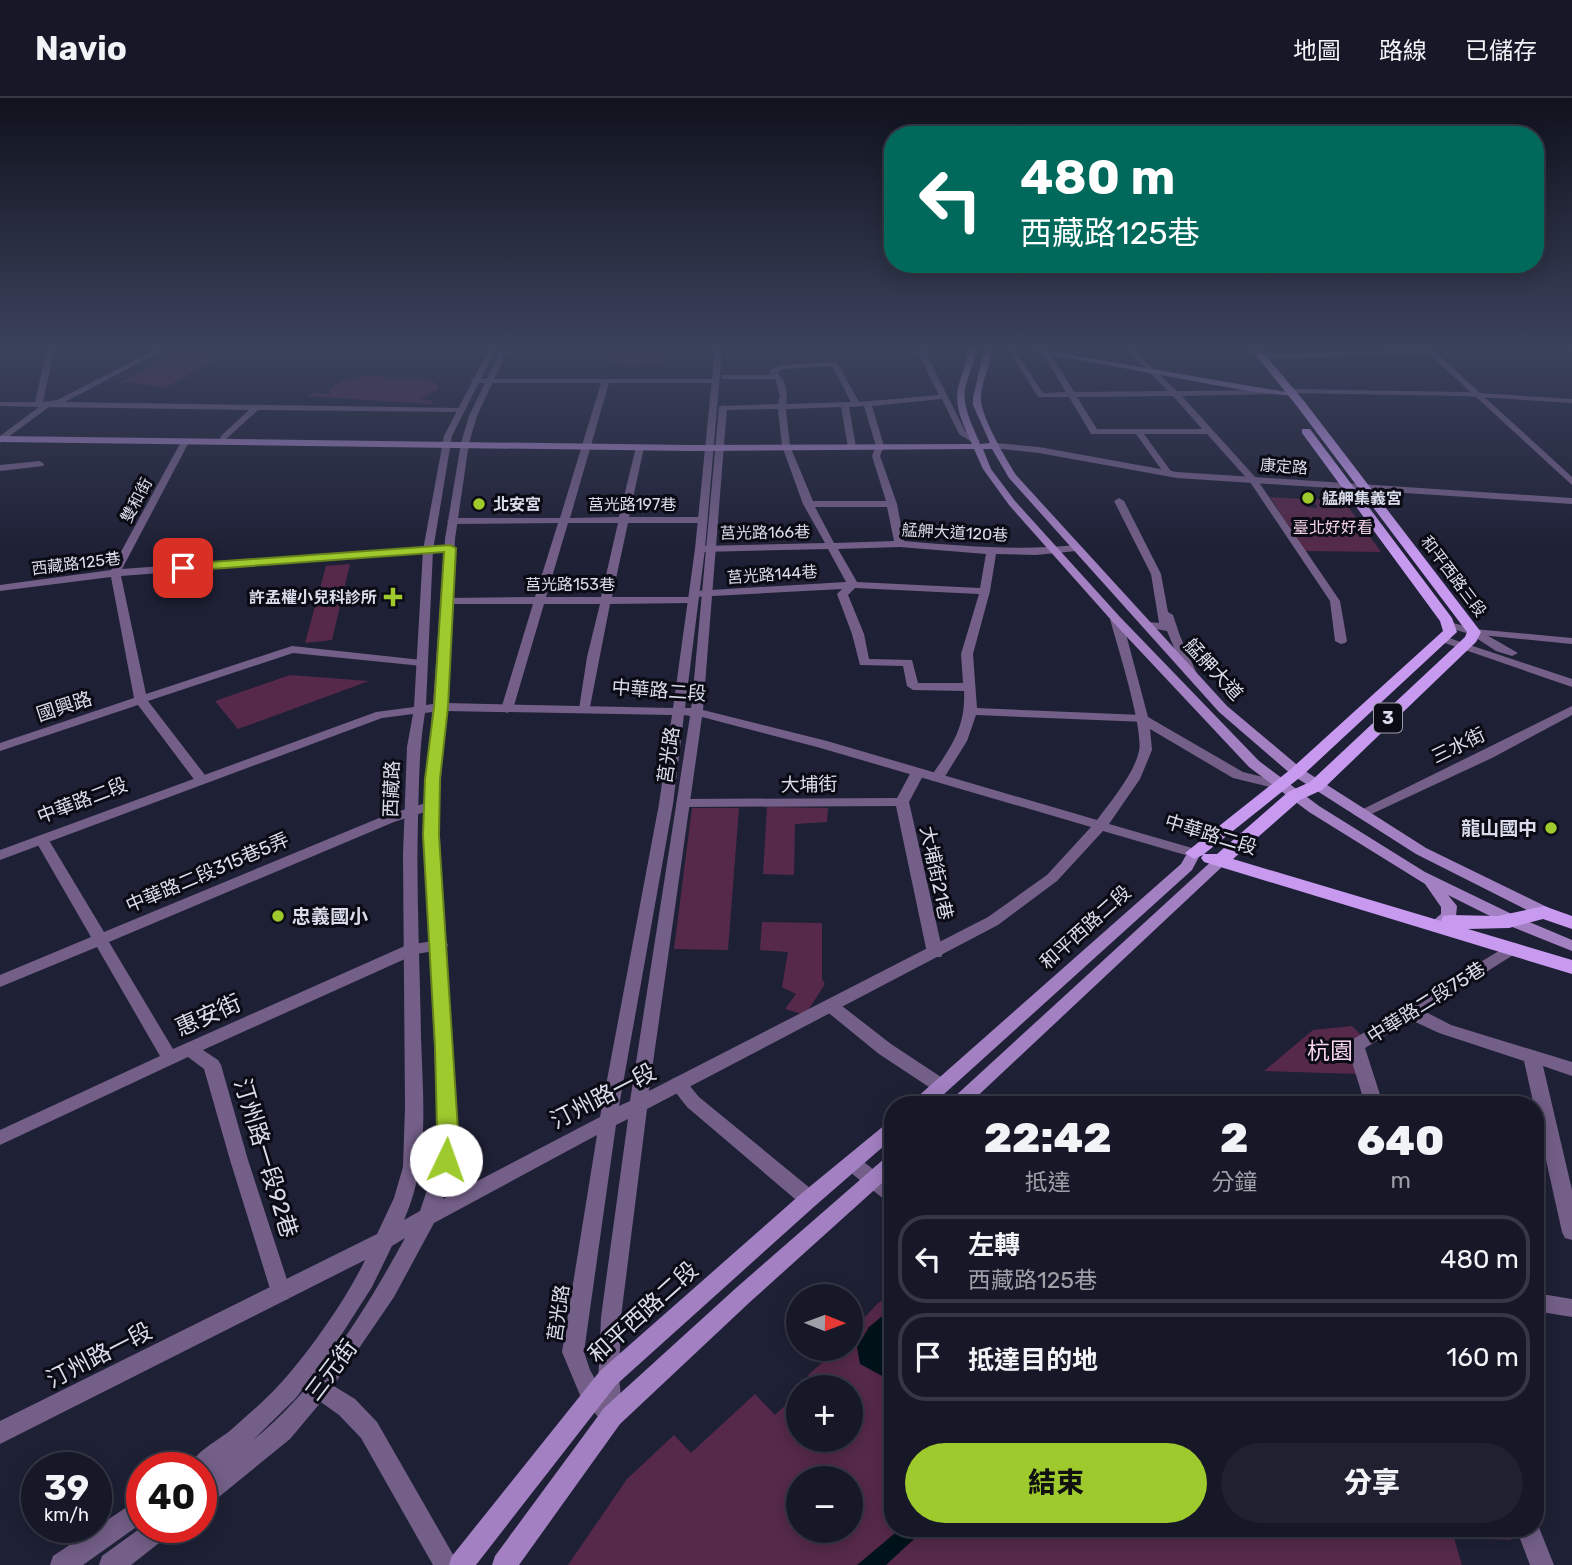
<!DOCTYPE html>
<html lang="zh-TW">
<meta charset="utf-8">
<style>
:root{--surface:#161828;--page:#1f2130;--text:#f1f3f6;--muted:#9ea0a8;--line:#353745;--accent:#9fca2d}
body{margin:0;font-family:Rubik,"Noto Sans TC",sans-serif;background:var(--page);color:var(--text);height:100vh;display:flex;flex-direction:column;font-size:26px;white-space:nowrap}
*{box-sizing:border-box;margin:0}
p{font-size:23px;color:var(--muted)}
.icon{flex:none;width:38px;height:38px;fill:none;stroke:currentColor;stroke-width:2;stroke-linecap:round;stroke-linejoin:round}
.map{position:relative;flex:1;overflow:hidden}
.sheet{position:absolute;left:884px;top:998px;width:660px;height:441px;display:flex;flex-direction:column;background:var(--surface);border-radius:28px;box-shadow:0 4px 18px #0003,0 0 0 2px var(--line)}
.sheet>*{flex:none}
.top-card{position:absolute;left:884px;top:28px;width:660px;height:147px;border-radius:28px;box-shadow:0 4px 18px #0003,0 0 0 2px var(--line);background:#00695c;color:#fff;overflow:hidden}
.needle{width:46px;rotate:91deg}
.fabs{position:absolute;left:786px;top:1186px;display:grid;gap:14px}
.fabs a{display:grid;place-items:center;width:77px;height:77px;border-radius:50%;background:var(--surface);box-shadow:0 4px 18px #0003,0 0 0 2px var(--line);font-size:35px}
.speed{position:absolute;left:21px;top:1354px;display:flex;gap:14px;font-size:35px;font-weight:700;text-align:center}
.speed>*{display:grid;place-content:center;width:91px;height:91px;border-radius:50%;background:var(--surface);box-shadow:0 4px 18px #0003,0 0 0 2px var(--line);line-height:1}
.speed small{font-size:18px;font-weight:400}
.speed .limit{border:10px solid #d22;background:#fff;color:#111}
.pin{position:absolute;display:grid;place-items:center;width:60px;height:60px;color:#fff;margin:-30px;border-radius:14px;box-shadow:0 4px 10px #0006}
.me{position:absolute;width:77px;margin:-38px;rotate:3deg;stroke-linejoin:round;filter:drop-shadow(0 0 5px #0008)}
.turn{display:flex;align-items:center;gap:24px;height:147px;padding:0 21px;font-size:32px}
.turn .icon{width:91px;height:91px;stroke-width:2.5}
.turn b{display:block;font-size:49px;line-height:60px}
.eta{display:flex;justify-content:space-evenly;align-items:center;height:119px;text-align:center}
.eta b{font-size:42px;font-weight:800;line-height:49px}
.action{display:flex;gap:14px;margin-top:auto;padding:14px 21px}
.action a{flex:1;height:80px;border-radius:42px;background:var(--accent);color:#111;font-size:28px;font-weight:800;line-height:80px;text-align:center}
.action a+a{background:var(--page);color:var(--text)}
ul{padding:0;list-style:none}
li{display:flex;align-items:center;gap:21px;height:88px;margin:0 14px 10px;padding:0 7px;border:4px solid var(--line);border-radius:28px}
li div{flex:1}
li b{display:block;font-size:26px}
li em{font-style:normal}
header{display:flex;align-items:center;gap:42px;box-sizing:border-box;height:98px;padding:0 35px;background:var(--surface);border-bottom:2px solid var(--line)}
header strong{font-size:33px}
nav{display:flex;gap:38px;margin-inline-start:auto;font-size:24px}
.map>svg:first-child{display:block}
.green{fill:#56294a;fill-rule:evenodd}
.water{fill:#00131a}
.lines{fill:none;stroke-linecap:round;stroke-linejoin:round}
.minor{fill:#745f88;fill-rule:evenodd}
.tertiary{fill:#745f88;fill-rule:evenodd}
.secondary{fill:#a380c2;fill-rule:evenodd}
.primary{fill:#c79af0;fill-rule:evenodd}
.route{fill:#9fca2d;stroke:#67831d;stroke-width:2}
.poi-dot{fill:#9fca2d;stroke:#0a0b14;stroke-width:2.5}
.labels{text-anchor:middle;stroke-width:6;stroke-linejoin:round;paint-order:stroke}
.far-street-label{font-size:16px;fill:#d9dcea;stroke:#0a0b14}
.far-poi-label{font-size:16px;font-weight:bold;fill:#d9dcea;stroke:#0a0b14;text-anchor:start}
.far-park-label{font-size:16px;fill:#f6d4eb;stroke:#0a0b14}
.shield{fill:#0a0b14;stroke:#9b9daa;stroke-width:2}
.shield-label{font-size:18px;font-weight:bold;fill:#d9dcea}
.street-label{font-size:19px;fill:#d9dcea;stroke:#0a0b14}
.poi-label{font-size:19px;font-weight:bold;fill:#d9dcea;stroke:#0a0b14;text-anchor:end}
.near-street-label{font-size:23px;fill:#d9dcea;stroke:#0a0b14}
.near-park-label{font-size:23px;fill:#f6d4eb;stroke:#0a0b14}
</style>
<header>
<strong>Navio</strong>
<nav><a>地圖</a><a>路線</a><a>已儲存</a></nav>
</header>
<div class="map">
<svg width="1572" height="1467" viewBox="0 0 1572 1467">
<rect width="100%" height="100%" fill="#1e2035"/>
<g class="green">
<path d="M611,251h53l-3,17h-8v-3c-14,3 -34,6 -44,-5z"/>
<polygon points="178,253 213,258 223,257 165,290 129,284 117,286"/>
<polygon points="365,278 421,281 437,285 439,291 420,301 434,303 431,306 307,298 312,295 331,296 330,291 342,283"/>
<polygon points="1270,399 1303,401 1306,409 1317,410 1314,401 1344,403 1381,454 1305,453"/>
<polygon points="350,466 332,542 305,545 326,468"/>
<polygon points="290,577 369,583 238,631 215,603"/>
<polygon points="767,709 828,710 827,724 795,726 794,777 763,776"/>
<polygon points="692,710 739,710 728,852 674,851"/>
<polygon points="762,824 822,825 822,881 825,886 805,917 785,911 796,896 782,889 788,854 760,852"/>
<polygon points="1352,928 1364,940 1360,976 1264,973 1313,932"/>
<path d="M892,1198v232h614l5,12 -57,-2 8,27h-894l59,-86 47,-44 17,18 64,-59 20,21 23,-22v47h52v-52h-46l8,-8 -4,-5 30,-26h12l1,-17 27,-29zM798,1381h52v52h-52z"/>
</g>
<g class="water">
<polygon points="892,1210 892,1314 884,1279 860,1266 857,1249 869,1229"/>
<polygon points="901,1430 926,1430 886,1467 857,1467"/>
</g>
<g class="lines">
<g class="minor">
<polygon points="47,251 54,251 43,304 57,302 157,251 165,251 65,304 462,310 466,312 462,314 258,312 224,343 220,340 221,338 249,312 49,309 0,345 0,338 39,309 0,308 0,304 35,304"/>
<path d="M916,251h8l41,82 15,10 -7,2 -14,-9 -17,-35 -70,7 12,40 -4,10 17,48 7,37c58,5 114,10 172,4l5,3 -5,3 -40,4 -40,-1 -6,37 -17,63 4,54 165,7 4,1 2,3 -2,3 -170,-7 -9,26 -23,37 -2,3h-10l-2,-3c20,-30 36,-50 34,-87l-51,-1 -6,-4 -4,-20 -43,-1 -8,-31 -15,-40 5,-5 -148,8 -5,-3 5,-3 152,-9 -18,-33 -128,3 -5,-3 5,-3 125,-3 -22,-39 -21,-58 -4,-37 -56,1 -4,-2 4,-2 56,-2 2,-8 -5,-17h-53v-4h48l-1,-4 11,-6 54,-3 4,2 21,38 80,-7zM832,268l19,36 -65,2c2,-10 0,-25 -9,-31l5,-4zM864,308l12,40 -4,10 14,45h-73l-23,-55 -4,-37 55,-2 7,40 4,3 4,-3 -7,-40zM815,409h72l7,34 -60,2zM900,449l86,7 -6,34 -123,-6 -19,-33zM855,490l124,6 -18,60 2,29h-45l-6,-23 -43,-1 -5,-25 -16,-39z"/>
<path d="M1008,251h6l29,44 23,-1 -24,-39 4,-2 4,2 24,39 94,-1 -43,-42h7l45,42 102,-1v4h-3l-94,2 74,82 84,123 7,40 -2,2 -4,1 -6,-3 -5,-40 -80,-119 -43,-48h-63l29,40 -7,2 -30,-42h-45l-22,-37h-31zM1173,298l29,33h-105l-20,-32z"/>
<polygon points="1425,251 1432,251 1572,379 1572,387 1429,256 1261,261 1257,259 1261,257"/>
<path d="M472,281h244l4,2 -4,2h-107l-39,135 49,-1 17,-70 4,-3 4,3 -15,70h74l5,3 -5,3h-75l-16,74h80l5,3 -5,3 -82,1 -21,108 -4,1 -6,-4 8,-52 13,-53h-56l-31,105 -6,4 -6,-4 32,-105h-85l-5,-3 5,-3 87,-1 23,-74 -106,1 -5,-3 5,-3h108l41,-135h-126l-4,-2zM568,425h50l-17,74h-55z"/>
<polygon points="182,342 189,344 122,471 450,447 455,450 450,453 121,478 146,596 292,548 422,562 428,565 422,568 293,555 148,603 208,681 201,685 196,684 138,607 0,653 0,645 134,600 111,479 0,493 0,487 111,472"/>
<polygon points="40,363 44,366 43,368 0,373 0,367"/>
<polygon points="1119,400 1124,403 1161,476 1168,514 1173,517 1180,538 1197,576 1195,578 1191,580 1185,576 1167,533 1145,529 1143,527 1149,524 1159,525 1151,476 1114,403"/>
<polygon points="1474,531 1572,540 1572,546 1470,536 1470,532"/>
<polygon points="1572,608 1572,617 1492,660 1365,719 1360,720 1353,716"/>
<polygon points="918,670 925,674 909,704 943,855 941,859 929,859 927,855 896,708 683,709 676,705 683,701 897,700 911,674"/>
<polygon points="432,703 439,707 437,710 394,724 109,844 173,951 407,847 440,842 446,843 448,847 446,851 416,856 203,952 218,962 221,967 248,1062 291,1194 288,1201 281,1203 274,1201 271,1194 230,1062 204,971 188,959 0,1047 0,1032 160,958 97,849 0,889 0,877 91,839 35,742 37,739 47,739 104,834 384,718"/>
<polygon points="1512,845 1518,846 1520,850 1518,854 1424,913 1451,927 1572,964 1572,978 1543,968 1572,1092 1572,1142 1565,1140 1562,1134 1524,963 1439,935 1411,922 1365,950 1383,1006 1365,1006 1347,948 1350,943"/>
<polygon points="831,902 837,904 891,946 947,983 950,988 947,993 941,995 935,993 879,956 825,912 823,908 825,904"/>
<polygon points="678,979 684,981 699,999 816,1095 819,1101 816,1107 809,1109 802,1107 687,1009 669,986 672,981"/>
<polygon points="853,1058 860,1061 892,1086 892,1104 885,1102 846,1071 844,1066 846,1061"/>
<polygon points="1535,1195 1572,1201 1572,1219 1535,1213"/>
<polygon points="319,1279 355,1301 377,1324 459,1467 433,1467 361,1340 339,1317 311,1297 308,1290 311,1283"/>
<polygon points="1535,1421 1536,1422 1554,1467 1530,1467 1516,1430 1535,1430"/>
</g>
<g class="tertiary">
<path d="M489,251h7l-44,87 -19,114 -7,155 7,-1 12,-165 16,-96 8,-27 32,-67h7l-31,67 -8,27 -14,96 -10,164 228,5 22,-159 20,-200h7l-17,200 -20,159h6l1,-6 27,-295 4,-2 4,2 -24,303 124,31 270,79c14,-19 37,-46 42,-69 5,-22 -22,-106 -29,-132l6,-3 6,3 26,98 95,55 40,10 2,3 -7,4 -45,-11 -83,-49 2,21 -12,29 -31,45 90,26 2,3 -2,3h-10l-86,-25 -46,50 -59,44 -351,184 -26,208 -2,61 4,38 -3,8 -8,3 -8,-3 -24,-29 -18,-43 35,-217 -163,88 -40,74 -67,98 -37,44 -81,66 -8,4v-27l12,-10 -12,7v-11h-12c6,-17 29,-27 43,-39 16,-14 33,-29 47,-44 29,-31 68,-87 86,-125l-365,184v-23l377,-187 17,-36 9,-31 2,-60 -2,-252 4,-108 6,-33 -31,4 -382,142v-10l376,-138 38,-5 9,-157 21,-114zM445,613l227,4 -13,89 -59,313 -157,82 12,-39 1,-30 -18,-303zM432,614l-8,115 14,303 -1,30 -17,51 -16,9c26,-58 19,-121 17,-183 -1,-73 -5,-146 -3,-218 1,-36 1,-71 7,-106zM684,617l6,1 -60,385 -11,5 54,-302zM702,619l115,30 274,80 -44,48 -59,42 -339,174zM628,1021l-27,198 -3,67 -8,-14 -6,-18 32,-227zM405,1140c-40,73 -87,150 -152,202l42,-41 29,-37 48,-75 20,-41z"/>
<polygon points="1290,291 1464,294 1572,301 1572,305 1464,298 1287,295 1287,291"/>
<polygon points="995,345 1039,349 1177,374 1572,400 1572,406 1177,380 1039,355 992,350 992,346"/>
<polygon points="1450,524 1478,532 1518,555 1512,558 1496,553 1470,536 1446,529 1446,525"/>
<polygon points="1443,538 1572,581 1572,589 1439,543 1439,539"/>
<polygon points="142,1399 142,1425 83,1467 50,1467 53,1458"/>
<polygon points="142,1429 172,1430 168,1438 131,1467 99,1467 102,1458"/>
</g>
<g class="secondary">
<path d="M968,251h8c-1,14 -8,26 -11,39 -3,20 8,38 15,56l10,-1 -17,-38v-7l11,-49h7c0,17 -10,32 -10,49 -1,17 25,61 35,77l211,231 75,63 124,79 123,60 3,4 -8,5 -5,-1 -123,-62 -124,-79 -73,-63 -210,-234 -17,-29h-9l8,20 24,32 105,116 139,144 60,45 106,66 95,46 52,22v11l-62,-25 -62,-31 9,11 -1,10 -9,8h-10l-3,-4 7,-6v-7l-16,-23 -116,-72 -60,-45 -137,-146 -103,-116 -26,-36 -9,-20 -283,2 -691,-9v-6l691,9 281,-1c-8,-18 -18,-36 -14,-56 3,-14 9,-25 10,-39z"/>
<polygon points="1021,251 1036,251 1297,296 1293,298 1247,293"/>
<polygon points="1194,751 1201,755 1192,772 933,1006 912,1006 915,1001 1181,766 1189,752"/>
<polygon points="1220,758 1227,763 1225,766 969,1006 949,1006 952,1001 1215,760"/>
<polygon points="892,1024 892,1041 816,1107 616,1287 476,1467 449,1467 452,1458 600,1273 802,1095 886,1026"/>
<polygon points="892,1057 892,1076 750,1204 620,1326 519,1467 492,1467 495,1458 604,1310 736,1190 885,1060"/>
</g>
<polygon class="primary" points="1251,251 1260,251 1304,303 1481,534 1476,544 1322,692 1300,702 1233,761 1441,823 1443,818 1450,817 1498,818 1544,808 1572,818 1572,831 1543,821 1509,830 1468,831 1572,862 1572,876 1204,764 1201,760 1203,757 1194,761 1185,755 1291,671 1443,533 1440,523 1302,335 1302,331 1310,331 1452,520 1457,534 1303,677 1204,756 1217,756 1288,694 1310,684 1465,539 1467,534 1296,307"/>
</g>
<linearGradient id="sky" x2="0" y2="1"><stop stop-color="#10121d"/><stop offset="0.55" stop-color="#3b425c"/><stop offset="1" stop-color="#3b425c" stop-opacity="0"/></linearGradient>
<rect width="1572" height="456" fill="url(#sky)"/>
<polygon class="route" points="450,447 456,450 448,609 440,681 439,737 458,1032 456,1062 453,1069 446,1071 438,1069 435,1062 437,1032 435,949 423,737 425,681 434,609 444,454 183,473 177,470 183,466"/>
<g class="poi-dot">
<circle cx="1308" cy="400" r="7"/>
<circle cx="479" cy="406" r="7"/>
<path d="M389.5 488.5h7v7h7v7h-7v7h-7v-7h-7v-7h7z"/>
<circle cx="1551" cy="730" r="7"/>
<circle cx="278" cy="818" r="7"/>
</g>
<g class="labels">
<g class="far-street-label">
<text transform="translate(1284 368) rotate(4)" y="6">康定路</text>
<text transform="translate(136 402) rotate(-62)" y="6">雙和街</text>
<text x="632" y="412">莒光路197巷</text>
<text transform="translate(765 434) rotate(-1)" y="6">莒光路166巷</text>
<text transform="translate(955 434) rotate(3)" y="6">艋舺大道120巷</text>
<text transform="translate(76 465) rotate(-7)" y="6">西藏路125巷</text>
<text transform="translate(772 476) rotate(-4)" y="6">莒光路144巷</text>
<text transform="translate(1454 478) rotate(53)" y="6">和平西路三段</text>
<text x="570" y="492">莒光路153巷</text>
</g>
<g class="far-poi-label">
<text x="1322" y="406">艋舺集義宮</text>
<text x="493" y="412">北安宮</text>
<text x="377" y="505" text-anchor="end">許孟權小兒科診所</text>
</g>
<g class="far-park-label">
<text x="1333" y="435">臺北好好看</text>
</g>
<rect class="shield" x="1374" y="605.5" width="28" height="29" rx="5"/>
<g class="shield-label">
<text x="1388" y="626">3</text>
</g>
<g class="street-label">
<text transform="translate(1214 571) rotate(47)" y="7">艋舺大道</text>
<text transform="translate(659 592) rotate(4)" y="7">中華路二段</text>
<text transform="translate(64 608) rotate(-18)" y="7">國興路</text>
<text transform="translate(1458 647) rotate(-26)" y="7">三水街</text>
<text transform="translate(668 657) rotate(-82)" y="7">莒光路</text>
<text transform="translate(809 686) rotate(-1)" y="7">大埔街</text>
<text transform="translate(391 691) rotate(-88)" y="7">西藏路</text>
<text transform="translate(82 702) rotate(-21)" y="7">中華路二段</text>
<text transform="translate(1211 736) rotate(17)" y="7">中華路二段</text>
<text transform="translate(207 774) rotate(-23)" y="7">中華路二段315巷5弄</text>
<text transform="translate(937 775) rotate(78)" y="7">大埔街21巷</text>
<text transform="translate(1085 829) rotate(-42)" y="7">和平西路二段</text>
<text transform="translate(1426 904) rotate(-32)" y="7">中華路二段75巷</text>
<text transform="translate(558 1215) rotate(-82)" y="7">莒光路</text>
</g>
<g class="poi-label">
<text x="1537" y="737">龍山國中</text>
<text x="292" y="825" text-anchor="start">忠義國小</text>
</g>
<g class="near-street-label">
<text transform="translate(208 917) rotate(-24)" y="8">惠安街</text>
<text transform="translate(603 998) rotate(-27)" y="8">汀州路一段</text>
<text transform="translate(266 1060) rotate(73)" y="8">汀州路一段92巷</text>
<text transform="translate(643 1214) rotate(-42)" y="8">和平西路二段</text>
<text transform="translate(99 1257) rotate(-27)" y="8">汀州路一段</text>
<text transform="translate(331 1272) rotate(-53)" y="8">三元街</text>
</g>
<g class="near-park-label">
<text x="1330" y="961">杭園</text>
</g>
</g>
</svg>
<div class="fabs">
<a><svg class="needle" viewBox="-14 -14 28 28"><path d="M0-13l5 13h-10z" fill="#e53935"/><path d="M0 13l5-13h-10z" fill="#9ea0a8"/></svg></a>
<a>+</a>
<a>−</a>
</div>
<div class="speed"><div>39<small>km/h</small></div><div class="limit">40</div></div>
<div class="pin" style="left:183px;top:470px;background:#d93025"><svg class="icon" aria-label="arrive" viewBox="0 0 24 24"><path d="M6 21V4h12l-3 4 3 4H6"/></svg></div>
<svg class="me" style="left:446px;top:1062px" viewBox="-20 -20 40 40"><circle r="19" fill="#fff"/><path d="M0-13L10 11 0 6-10 11z" fill="#9fca2d"/></svg>
<div class="top-card">
<div class="turn"><svg class="icon" aria-label="left" viewBox="0 0 24 24"><path d="M17 20v-9H6M10 6l-5 5 5 5"/></svg><div><b>480 m</b>西藏路125巷</div></div>
</div>
<section class="sheet">
<div class="eta">
<div><b>22:42</b><p>抵達</p></div>
<div><b>2</b><p>分鐘</p></div>
<div><b>640</b><p>m</p></div>
</div>
<ul>
<li><svg class="icon" aria-label="left" viewBox="0 0 24 24"><path d="M17 20v-9H6M10 6l-5 5 5 5"/></svg><div><b>左轉</b><p>西藏路125巷</p></div><em>480 m</em></li>
<li><svg class="icon" aria-label="arrive" viewBox="0 0 24 24"><path d="M6 21V4h12l-3 4 3 4H6"/></svg><div><b>抵達目的地</b></div><em>160 m</em></li>
</ul>
<div class="action"><a>結束</a><a>分享</a></div>
</section>
</div>
